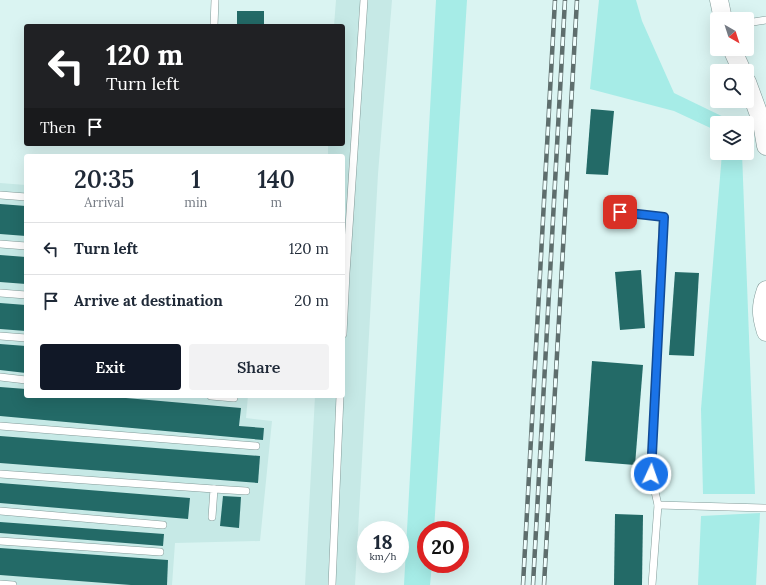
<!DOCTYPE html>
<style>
:root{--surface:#fff;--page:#f2f2f3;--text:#1f2937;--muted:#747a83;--line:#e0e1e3;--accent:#111827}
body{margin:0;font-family:Lora,serif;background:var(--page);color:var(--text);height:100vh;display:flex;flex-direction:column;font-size:15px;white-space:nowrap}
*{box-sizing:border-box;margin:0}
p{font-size:13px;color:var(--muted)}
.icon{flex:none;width:22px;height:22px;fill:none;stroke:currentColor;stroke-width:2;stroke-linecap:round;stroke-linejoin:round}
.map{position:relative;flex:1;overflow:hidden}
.panel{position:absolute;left:24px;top:154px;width:321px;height:244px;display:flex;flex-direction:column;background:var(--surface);border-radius:4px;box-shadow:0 4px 16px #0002}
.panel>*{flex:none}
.top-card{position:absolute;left:24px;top:24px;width:321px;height:122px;border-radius:4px;box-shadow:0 4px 16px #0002;background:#202124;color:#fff;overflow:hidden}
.needle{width:26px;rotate:141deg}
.fabs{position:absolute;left:710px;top:12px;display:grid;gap:8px}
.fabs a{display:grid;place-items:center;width:44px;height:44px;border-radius:4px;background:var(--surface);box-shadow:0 4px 16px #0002;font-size:20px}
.speed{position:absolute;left:357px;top:521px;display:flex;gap:8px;font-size:20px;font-weight:700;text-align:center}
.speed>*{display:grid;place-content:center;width:52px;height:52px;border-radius:50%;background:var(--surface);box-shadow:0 4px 16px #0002;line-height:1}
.speed small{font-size:10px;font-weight:400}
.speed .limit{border:6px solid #d22;background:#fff;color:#111}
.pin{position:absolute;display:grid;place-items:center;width:34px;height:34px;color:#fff;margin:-17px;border-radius:8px;box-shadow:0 2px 6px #0006}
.me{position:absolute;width:44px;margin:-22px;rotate:3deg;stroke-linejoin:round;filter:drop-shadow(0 0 3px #0008)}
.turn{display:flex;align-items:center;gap:14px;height:84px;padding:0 16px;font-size:18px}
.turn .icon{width:52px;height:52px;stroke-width:2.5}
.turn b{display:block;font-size:28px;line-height:34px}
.then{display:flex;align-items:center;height:38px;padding:0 16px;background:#0003;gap:8px;font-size:15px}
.eta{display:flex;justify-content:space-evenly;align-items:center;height:68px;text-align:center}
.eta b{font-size:24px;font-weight:600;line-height:28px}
.cta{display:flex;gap:8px;margin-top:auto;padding:8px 16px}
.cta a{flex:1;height:46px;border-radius:4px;background:var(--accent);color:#fff;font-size:16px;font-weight:600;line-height:46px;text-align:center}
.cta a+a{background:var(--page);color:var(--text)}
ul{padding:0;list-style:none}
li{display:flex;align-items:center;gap:12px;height:52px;padding:0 16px;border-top:1px solid var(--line)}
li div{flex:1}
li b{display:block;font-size:15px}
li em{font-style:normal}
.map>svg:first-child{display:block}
.built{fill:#c6e9e6}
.green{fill:#a6ece7}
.building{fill:#236a67}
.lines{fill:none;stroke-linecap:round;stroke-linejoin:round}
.service-casing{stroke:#839b99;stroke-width:8}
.tertiary-casing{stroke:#839b99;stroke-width:19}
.service{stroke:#fff;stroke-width:7}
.tertiary{stroke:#fff;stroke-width:18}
.rail-casing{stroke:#5e6e6d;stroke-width:4.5}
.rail{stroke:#f0fffe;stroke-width:3;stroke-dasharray:9;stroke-linecap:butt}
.route-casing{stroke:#114b97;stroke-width:10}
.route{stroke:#1a73e8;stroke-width:7}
</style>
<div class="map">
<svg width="766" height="585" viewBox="0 0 766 585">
<rect width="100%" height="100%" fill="#daf4f2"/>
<g class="built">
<polygon points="336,0 392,0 378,174 355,585 305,585 315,396 343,396 343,156 328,156 328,144 343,144 343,26 334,26"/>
<polygon points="0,183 26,185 26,396 248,396 246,418 272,421 260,541 175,543 172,585 0,585"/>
</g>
<g class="green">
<polygon points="436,0 467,0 434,530 426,530 426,564 432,564 430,585 404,585"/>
<polygon points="599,0 636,0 642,21 674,93 736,123 717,123 717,131 674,111 590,89"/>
<polygon points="722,153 742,153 755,494 703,494 701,409"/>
<polygon points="760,513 756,585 698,585 701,516"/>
</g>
<g class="building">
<rect x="237" y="11" width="27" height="15"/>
<polygon points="591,109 614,111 608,175 586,174"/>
<polygon points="0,204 26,206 26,236 0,234"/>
<polygon points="0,255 26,257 26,284 0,282"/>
<polygon points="641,270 645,328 620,330 615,272"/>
<polygon points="675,272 699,273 694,356 669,355"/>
<polygon points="0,303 26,305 26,331 0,329"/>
<polygon points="0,344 26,346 26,373 0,370"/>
<polygon points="592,361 643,365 635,465 585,461"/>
<polygon points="0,387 26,389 26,396 103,396 241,408 239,426 264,428 263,440 0,416"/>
<polygon points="0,436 260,456 258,483 0,463"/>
<polygon points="0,483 190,498 188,519 0,503"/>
<polygon points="223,496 241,497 239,528 220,526"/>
<polygon points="615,514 643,515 642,585 614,585"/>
<polygon points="0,522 164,534 163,546 0,533"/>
<polygon points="0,548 168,560 167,585 131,585 0,575"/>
</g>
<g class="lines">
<defs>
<g id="service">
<polyline points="747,23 766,20"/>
<polyline points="214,26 215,0"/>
<polyline points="0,195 26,197"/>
<polyline points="620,212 663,217 651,474 658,505 652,585"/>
<polyline points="0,244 26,246"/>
<polyline points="0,293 26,295"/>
<polyline points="343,334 346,273 364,0"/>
<polyline points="0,336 26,338"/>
<polyline points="0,377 26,380"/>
<polyline points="211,396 234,398"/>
<polyline points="0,426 256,446"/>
<polyline points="0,474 214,489 212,517"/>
<polyline points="214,489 246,491"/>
<polyline points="658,505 766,508"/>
<polyline points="0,511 163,525"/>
<polyline points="0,541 160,552"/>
<polyline points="0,584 13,585"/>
<polyline points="332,585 340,396"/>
</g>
<g id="tertiary">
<polyline points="719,0 723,19"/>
<polyline points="732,49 742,71"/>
<polyline points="747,82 762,123 766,146"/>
<path d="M766,290c-6,17 -5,26 0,42"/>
</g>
</defs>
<use href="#service" class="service-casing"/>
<use href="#tertiary" class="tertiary-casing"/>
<use href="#service" class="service"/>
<use href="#tertiary" class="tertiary"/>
<defs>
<g id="rail">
<polyline points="523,585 555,0"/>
<polyline points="533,585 565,0"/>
<polyline points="544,585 577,0"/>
</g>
</defs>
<use href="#rail" class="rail-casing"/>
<use href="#rail" class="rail"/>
</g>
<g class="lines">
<defs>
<polyline id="route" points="620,212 664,217 651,474"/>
</defs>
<use href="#route" class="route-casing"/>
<use href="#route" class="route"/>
</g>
</svg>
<div class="fabs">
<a><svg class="needle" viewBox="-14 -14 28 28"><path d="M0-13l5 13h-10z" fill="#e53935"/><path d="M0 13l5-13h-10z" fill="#747a83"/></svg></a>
<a><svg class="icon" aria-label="search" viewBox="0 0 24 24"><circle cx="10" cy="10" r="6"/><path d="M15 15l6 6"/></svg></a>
<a><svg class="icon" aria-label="layers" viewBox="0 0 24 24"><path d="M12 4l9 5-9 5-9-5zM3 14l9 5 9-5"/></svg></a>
</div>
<div class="speed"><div>18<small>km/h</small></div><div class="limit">20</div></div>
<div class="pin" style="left:620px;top:212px;background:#d93025"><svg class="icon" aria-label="arrive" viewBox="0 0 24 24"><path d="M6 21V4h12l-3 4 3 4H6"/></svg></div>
<svg class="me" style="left:651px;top:474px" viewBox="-20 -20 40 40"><circle r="17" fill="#1a73e8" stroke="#fff" stroke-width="3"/><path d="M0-11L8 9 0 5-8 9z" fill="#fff"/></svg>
<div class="top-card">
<div class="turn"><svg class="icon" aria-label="left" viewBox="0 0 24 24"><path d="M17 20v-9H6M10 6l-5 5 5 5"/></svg><div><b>120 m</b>Turn left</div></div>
<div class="then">Then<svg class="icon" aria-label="arrive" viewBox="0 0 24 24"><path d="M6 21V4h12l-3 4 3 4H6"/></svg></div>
</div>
<section class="panel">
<div class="eta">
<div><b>20:35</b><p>Arrival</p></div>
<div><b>1</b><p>min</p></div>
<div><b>140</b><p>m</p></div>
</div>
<ul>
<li><svg class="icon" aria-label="left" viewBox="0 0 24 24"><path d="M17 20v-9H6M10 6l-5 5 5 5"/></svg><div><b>Turn left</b></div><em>120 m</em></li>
<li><svg class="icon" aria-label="arrive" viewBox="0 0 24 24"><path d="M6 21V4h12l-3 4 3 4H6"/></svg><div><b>Arrive at destination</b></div><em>20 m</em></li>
</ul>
<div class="cta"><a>Exit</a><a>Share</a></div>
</section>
</div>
